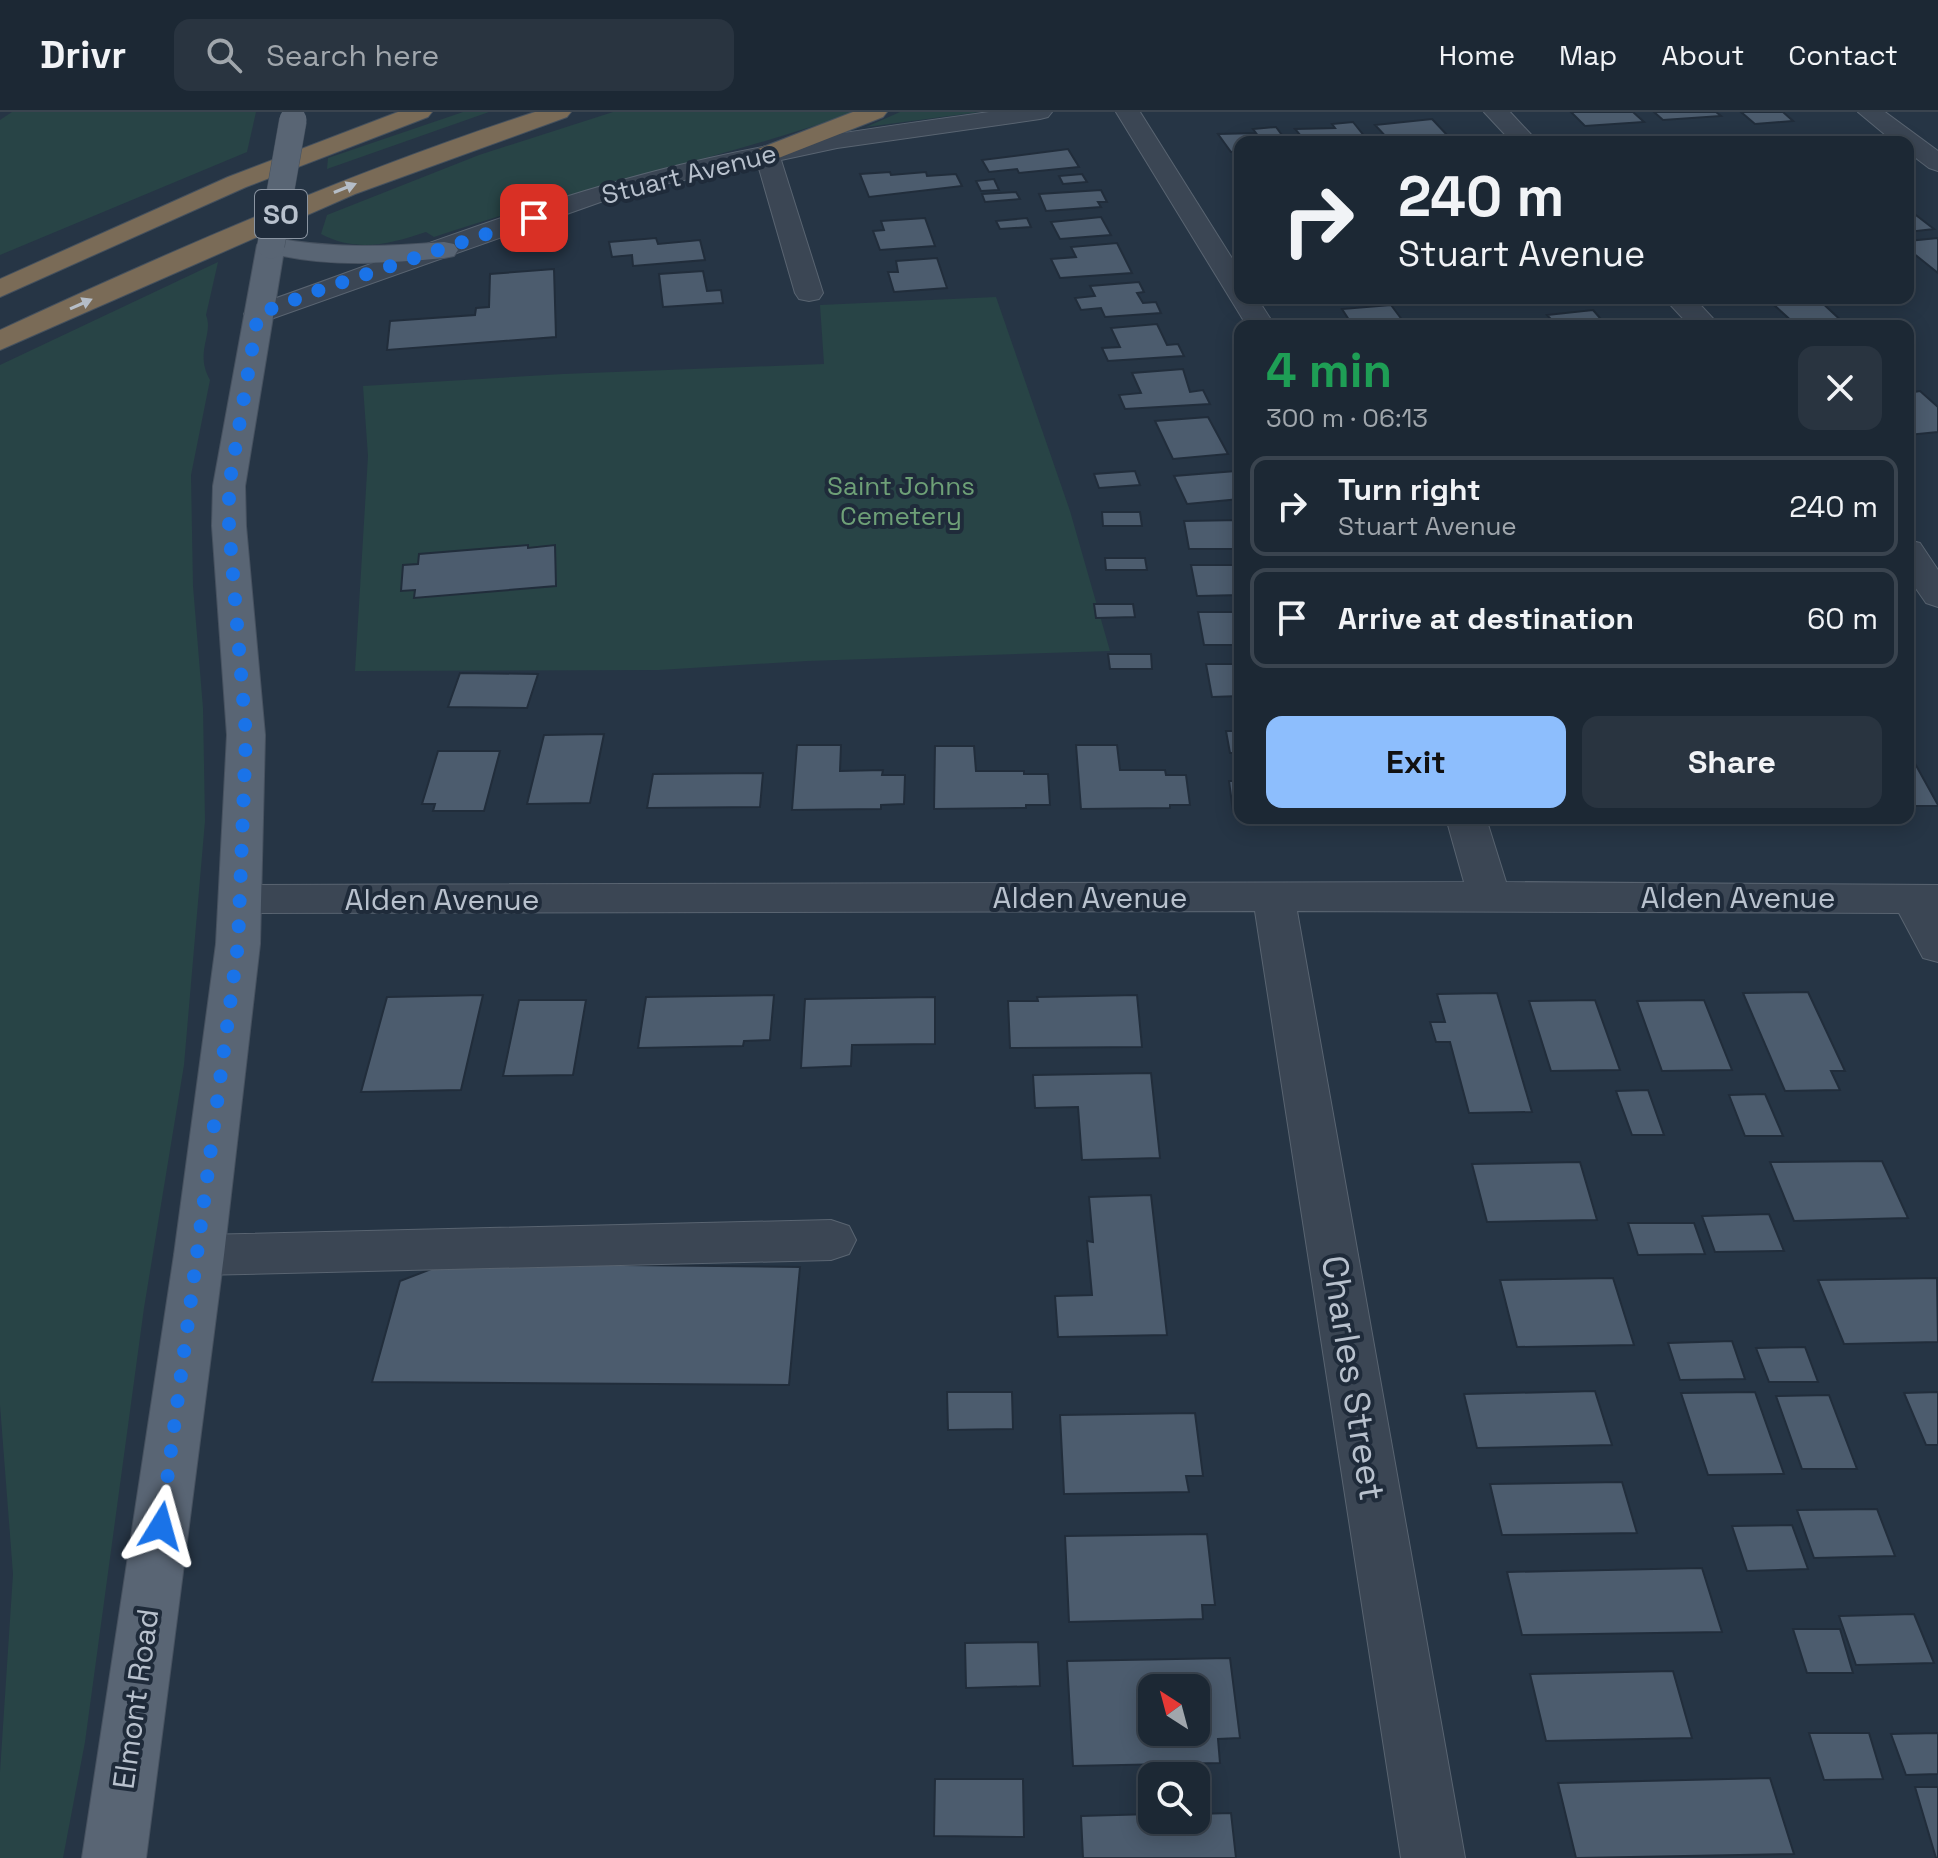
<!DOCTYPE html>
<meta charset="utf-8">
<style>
:root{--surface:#1c2834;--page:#293440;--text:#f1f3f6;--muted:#a0a6ac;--line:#3a444f;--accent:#8dbefd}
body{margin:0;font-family:"Space Grotesk",sans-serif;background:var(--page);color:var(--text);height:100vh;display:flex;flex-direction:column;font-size:30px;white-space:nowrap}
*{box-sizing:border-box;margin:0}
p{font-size:26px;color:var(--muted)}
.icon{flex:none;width:44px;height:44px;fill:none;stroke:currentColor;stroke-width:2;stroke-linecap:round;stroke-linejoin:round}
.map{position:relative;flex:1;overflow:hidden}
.panel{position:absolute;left:1234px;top:208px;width:680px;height:504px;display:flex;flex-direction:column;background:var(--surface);border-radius:16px;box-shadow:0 4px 20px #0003,0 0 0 2px var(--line)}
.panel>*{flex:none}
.top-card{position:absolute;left:1234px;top:24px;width:680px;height:168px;border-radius:16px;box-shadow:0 4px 20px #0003,0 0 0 2px var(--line);background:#1c2834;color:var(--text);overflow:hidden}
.needle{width:52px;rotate:324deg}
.controls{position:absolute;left:1138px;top:1562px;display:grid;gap:16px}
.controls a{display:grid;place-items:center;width:72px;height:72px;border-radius:16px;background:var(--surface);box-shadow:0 4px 20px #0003,0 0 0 2px var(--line);font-size:40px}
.pin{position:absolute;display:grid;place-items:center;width:68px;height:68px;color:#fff;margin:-34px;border-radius:16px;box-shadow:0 4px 12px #0006}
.me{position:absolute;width:88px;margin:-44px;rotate:8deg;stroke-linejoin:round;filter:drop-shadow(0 0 6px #0008)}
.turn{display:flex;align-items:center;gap:28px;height:168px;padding:0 32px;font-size:36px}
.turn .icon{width:104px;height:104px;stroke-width:2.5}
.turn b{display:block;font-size:56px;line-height:68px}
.round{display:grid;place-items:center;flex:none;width:84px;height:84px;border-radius:16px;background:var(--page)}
.headline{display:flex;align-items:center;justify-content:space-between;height:136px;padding:0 32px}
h1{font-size:48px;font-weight:600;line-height:60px;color:#1e9e55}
.action{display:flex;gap:16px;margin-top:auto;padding:16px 32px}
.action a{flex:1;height:92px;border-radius:16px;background:var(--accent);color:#111;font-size:32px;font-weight:600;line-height:92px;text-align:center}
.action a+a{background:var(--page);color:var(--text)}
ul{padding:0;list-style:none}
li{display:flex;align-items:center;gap:24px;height:100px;margin:0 16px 12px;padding:0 16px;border:4px solid var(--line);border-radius:16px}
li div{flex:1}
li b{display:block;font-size:30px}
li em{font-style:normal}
header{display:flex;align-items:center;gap:48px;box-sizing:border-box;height:112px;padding:0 40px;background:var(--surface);border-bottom:2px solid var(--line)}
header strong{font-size:38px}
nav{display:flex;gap:44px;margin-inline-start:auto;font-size:28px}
.search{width:560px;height:72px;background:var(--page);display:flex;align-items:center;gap:20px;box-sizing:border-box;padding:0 28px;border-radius:16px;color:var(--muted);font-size:30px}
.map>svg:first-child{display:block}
.green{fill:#284446}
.building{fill:#4c5c6e;stroke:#212d3b;stroke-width:2;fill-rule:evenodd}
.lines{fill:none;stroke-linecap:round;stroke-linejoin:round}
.minor-casing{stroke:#596471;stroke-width:2}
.major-casing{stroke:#475260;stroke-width:2}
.highway-casing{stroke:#45515e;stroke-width:2}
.minor{fill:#3b4654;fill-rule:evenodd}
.major{fill:#596574;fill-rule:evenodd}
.highway{fill:#7a6b57;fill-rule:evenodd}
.major-bridge-casing{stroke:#475260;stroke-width:28;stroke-linecap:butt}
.major-bridge{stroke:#596574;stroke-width:27}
.oneway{fill:#b5bdc7}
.route{stroke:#1a73e8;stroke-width:14;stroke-dasharray:0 25.2}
.labels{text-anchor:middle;stroke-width:8;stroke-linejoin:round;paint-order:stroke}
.far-street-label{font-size:26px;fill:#b8c1cd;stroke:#1f2b3a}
.far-park-label{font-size:26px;fill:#6ea077;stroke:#1f2b3a}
.shield{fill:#1f2b3a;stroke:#8a94a1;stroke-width:2}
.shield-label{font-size:28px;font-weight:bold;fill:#b8c1cd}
.street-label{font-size:30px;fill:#b8c1cd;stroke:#1f2b3a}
.near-street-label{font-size:36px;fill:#b8c1cd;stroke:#1f2b3a}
</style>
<header>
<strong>Drivr</strong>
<div class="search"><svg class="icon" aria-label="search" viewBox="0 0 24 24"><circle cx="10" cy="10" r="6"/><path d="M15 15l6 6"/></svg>Search here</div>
<nav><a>Home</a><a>Map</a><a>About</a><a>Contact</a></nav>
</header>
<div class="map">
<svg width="1938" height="1746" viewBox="0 0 1938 1746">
<rect width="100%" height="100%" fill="#263545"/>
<g class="green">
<polygon points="12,0 256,0 247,40 0,143 0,8"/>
<polygon points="463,0 489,0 327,57 328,46"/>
<path d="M613,0h243c-139,48 -283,78 -422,125l-8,-5c-36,12 -69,21 -105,2l6,-19 152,-60z"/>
<polygon points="900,0 980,0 866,15"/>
<path d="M218,150l-12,53c8,20 -12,37 4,65l-19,95 2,111 10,122 2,113 -21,244 -40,243 -59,434 -22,116h-63v-86l13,-198 -13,-169v-1040z"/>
<polygon points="996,185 1070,399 1110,539 807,549 659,558 355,559 368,344 363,274 563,262 824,252 820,193"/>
</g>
<g class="building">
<polygon points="1571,0 1633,0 1644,10 1585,14"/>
<polygon points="1654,0 1716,0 1721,4 1663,8"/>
<polygon points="1741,0 1783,0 1793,9 1755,12"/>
<polygon points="1432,7 1448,24 1389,28 1375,13"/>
<polygon points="1353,10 1369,30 1306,30 1295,17 1335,16 1332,12"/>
<polygon points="1276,15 1287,30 1240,30 1240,39 1231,40 1218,22 1256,21 1253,17"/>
<polygon points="1819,23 1829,30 1778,30 1774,27"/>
<polygon points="1068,37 1079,55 1019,61 1017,57 989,60 982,48"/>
<polygon points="890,60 891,63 926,60 927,64 956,62 962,74 869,85 860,62"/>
<polygon points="1082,62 1087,70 1063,72 1059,64"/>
<polygon points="994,67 999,78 981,79 976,69"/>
<polygon points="1101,78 1107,90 1098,90 1101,95 1046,99 1039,82"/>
<polygon points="1016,80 1020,87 985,90 982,82"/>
<polygon points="1908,97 1934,117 1908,120"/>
<polygon points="1101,105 1111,123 1060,127 1051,110"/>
<polygon points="925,106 935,134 880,138 873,119 884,118 881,109"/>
<polygon points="1027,106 1031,115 1000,117 996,109"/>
<polygon points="656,126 658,132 700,128 705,148 633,154 632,143 612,145 609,130"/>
<polygon points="1938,126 1938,161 1908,137 1908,129"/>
<polygon points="1117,131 1132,161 1060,166 1051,147 1076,145 1071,135"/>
<polygon points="937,146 947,176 894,180 888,160 898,160 896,149"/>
<polygon points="554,157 556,225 387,238 390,209 475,203 476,196 489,195 490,162"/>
<polygon points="703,159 707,179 721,178 723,191 663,195 659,162"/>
<polygon points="1139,170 1144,180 1137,181 1143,191 1156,190 1161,201 1105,205 1101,196 1081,198 1075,186 1095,184 1090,174"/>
<polygon points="1531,186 1584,186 1587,189 1537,193"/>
<polygon points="1818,187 1847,214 1793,214 1795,212 1773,192"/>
<polygon points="1391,193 1403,209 1418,208 1423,214 1353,214 1342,197"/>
<polygon points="1593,198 1606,213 1614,214 1557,214 1547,203"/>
<polygon points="1157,212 1167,233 1178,232 1184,244 1108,249 1102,236 1120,235 1111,216"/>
<polygon points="1183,257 1190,280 1203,278 1210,292 1125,297 1119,283 1141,281 1132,261"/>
<polygon points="1920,279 1938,295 1938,320 1908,323 1908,281"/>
<polygon points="1208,305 1228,342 1173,347 1155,309"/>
<polygon points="1135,359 1140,373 1099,376 1094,362"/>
<polygon points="1236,359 1240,366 1240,387 1187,392 1174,364"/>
<polygon points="1102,400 1140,400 1142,414 1103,414"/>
<polygon points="1240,408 1240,437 1189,437 1184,409"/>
<polygon points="528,433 528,436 555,433 556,474 414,486 415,478 401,479 403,453 418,452 419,442"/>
<polygon points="1105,446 1145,446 1147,458 1106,458"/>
<polygon points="1191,453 1240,453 1240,483 1197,484"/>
<polygon points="1094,492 1133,492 1135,505 1096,506"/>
<polygon points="1198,500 1240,500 1240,533 1204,533"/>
<polygon points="1108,542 1151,542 1152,557 1110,557"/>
<polygon points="1206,552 1240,552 1240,584 1212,585"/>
<polygon points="460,561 538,562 527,596 448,595"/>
<polygon points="1226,619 1240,619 1240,641 1230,641"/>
<polygon points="604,622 590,691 527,692 544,623"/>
<polygon points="797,633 841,633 840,659 883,658 882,663 905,663 904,692 881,693 881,697 792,698"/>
<polygon points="1076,633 1117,633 1120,658 1165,658 1166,663 1186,663 1190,693 1170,693 1170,696 1081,697"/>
<polygon points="935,634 974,634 976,659 1024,659 1024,662 1048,662 1050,693 1026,693 1026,696 934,697"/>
<polygon points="438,639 500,639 484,699 433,699 435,692 422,692"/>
<polygon points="1908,639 1938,693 1938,694 1908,694"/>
<polygon points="763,661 760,695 647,696 653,662"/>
<polygon points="1229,669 1240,669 1240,699 1233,699"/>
<polygon points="1808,880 1845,959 1831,959 1840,978 1785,979 1743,881"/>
<polygon points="1497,881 1532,1000 1469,1001 1450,930 1436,930 1430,910 1445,910 1437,882"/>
<polygon points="483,883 461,978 361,980 387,885"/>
<polygon points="774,883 770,928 744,929 743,934 638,936 646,885"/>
<polygon points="1137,883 1142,935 1010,936 1008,889 1038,889 1037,885"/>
<polygon points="935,885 935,932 852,933 851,954 801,956 805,887"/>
<polygon points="519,888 586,888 573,963 503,964"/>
<polygon points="1595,888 1620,958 1551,959 1529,889"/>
<polygon points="1704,888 1732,958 1662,959 1637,889"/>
<polygon points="1151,961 1160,1046 1082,1048 1078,995 1035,996 1033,963"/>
<polygon points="1648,978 1664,1023 1632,1023 1616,979"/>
<polygon points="1765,982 1783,1024 1745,1024 1729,983"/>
<polygon points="1882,1049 1908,1106 1794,1109 1770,1050"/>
<polygon points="1580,1050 1597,1108 1487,1110 1472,1052"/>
<polygon points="1151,1083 1167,1223 1058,1225 1055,1184 1092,1183 1087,1129 1093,1130 1089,1085"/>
<polygon points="1769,1102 1784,1139 1715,1140 1702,1104"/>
<polygon points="1628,1111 1694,1111 1705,1142 1638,1143"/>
<polygon points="447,1151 800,1155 789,1273 372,1270 400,1169"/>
<polygon points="1613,1166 1634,1233 1517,1235 1500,1168"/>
<polygon points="1937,1166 1938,1230 1844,1232 1818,1168"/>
<polygon points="1732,1229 1745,1267 1680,1268 1668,1231"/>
<polygon points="1805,1235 1818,1270 1769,1270 1756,1236"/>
<polygon points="1595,1279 1612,1333 1477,1336 1464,1282"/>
<polygon points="947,1280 1012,1280 1013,1317 948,1318"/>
<polygon points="1755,1280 1784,1362 1708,1363 1681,1281"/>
<polygon points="1938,1280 1938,1333 1926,1333 1904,1281"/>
<polygon points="1829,1283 1857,1357 1802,1357 1776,1284"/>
<polygon points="1195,1301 1203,1364 1186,1364 1189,1380 1064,1382 1060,1303"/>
<polygon points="1622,1370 1637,1421 1502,1423 1490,1372"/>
<polygon points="1877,1397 1895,1444 1814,1446 1797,1398"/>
<polygon points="1792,1413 1808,1457 1747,1459 1732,1414"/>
<polygon points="1207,1422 1215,1493 1202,1493 1203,1507 1069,1510 1065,1424"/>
<polygon points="1702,1456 1722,1520 1522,1523 1507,1460"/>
<polygon points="1914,1502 1934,1551 1856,1553 1839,1504"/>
<polygon points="1793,1517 1840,1517 1853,1561 1807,1561"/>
<polygon points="1038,1530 1040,1574 966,1576 965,1531"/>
<path d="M1230,1546l10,80 -22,1 2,24 -147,3 -6,-105zM1152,1576h44v44h-44z"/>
<polygon points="1673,1559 1692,1626 1546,1629 1530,1562"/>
<polygon points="1809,1621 1869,1621 1883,1667 1824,1668"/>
<polygon points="1938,1621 1938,1662 1906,1663 1891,1622"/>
<polygon points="1770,1666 1794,1742 1576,1746 1558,1671"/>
<polygon points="935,1667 1023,1667 1024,1725 934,1724"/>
<polygon points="1915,1675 1938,1675 1938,1746 1936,1746"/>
<polygon points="1231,1701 1236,1746 1083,1746 1081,1704 1152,1702 1152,1708 1196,1708 1196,1702"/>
</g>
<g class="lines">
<defs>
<g id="minor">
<path d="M989,0h63l-4,5 -8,2 -203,29 -56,12 42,133 -4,6 -10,2 -10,-2 -4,-6 -37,-128 -89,18 -60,16 -341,121 -10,3 -10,-3 -4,-6 4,-6c135,-47 269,-101 408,-137 109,-29 221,-43 333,-59z"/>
<polygon points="1116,0 1140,0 1240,159 1240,186 1257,186 1275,214 1247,214"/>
<polygon points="1484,0 1510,0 1538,30 1512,30"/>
<polygon points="1858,0 1885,0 1938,39 1938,59 1929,56 1908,40 1908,30 1894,30"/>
<polygon points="1664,186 1694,186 1720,214 1690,214"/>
<polygon points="1908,428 1920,431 1938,458 1938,495 1926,491 1908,465"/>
<polygon points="1446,706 1486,706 1506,770 1938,773 1938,850 1923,846 1899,801 1297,799 1465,1746 1401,1746 1255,799 242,801 227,797 221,787 227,777 242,773 1464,770"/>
<polygon points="831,1108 849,1114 856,1128 849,1142 831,1148 199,1163 181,1157 174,1143 181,1129 199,1123"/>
</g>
<path id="major" d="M271,125c58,12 114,10 173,5l10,2 4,6 -4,6 -10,2c-54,5 -108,9 -161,-2l-38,230 1,40 19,209 -5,209 -36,311 -78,603h-64l92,-603 42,-311 11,-209 -15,-209 1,-40 44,-241 4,-6z"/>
<g id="highway">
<polygon points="398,0 432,0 428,5 246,75 0,185 0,167 228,65"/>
<path d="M535,0h36l-4,5 -212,77 -355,156v-20c175,-81 351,-158 535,-218z"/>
<polygon points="853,0 887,0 883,5 776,47 758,47 755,42 758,37"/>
</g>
</defs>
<use href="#minor" class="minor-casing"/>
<use href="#major" class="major-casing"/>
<use href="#highway" class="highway-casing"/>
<use href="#minor" class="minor"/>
<use href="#major" class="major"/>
<use href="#highway" class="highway"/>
<defs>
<polyline id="major-bridge" points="271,133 293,8"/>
</defs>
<use href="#major-bridge" class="major-bridge-casing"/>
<use href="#major-bridge" class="major-bridge"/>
</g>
<defs><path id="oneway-solid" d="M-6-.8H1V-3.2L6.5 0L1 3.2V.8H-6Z" transform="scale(2)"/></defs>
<g class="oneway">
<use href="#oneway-solid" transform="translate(345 76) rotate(-22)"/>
<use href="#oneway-solid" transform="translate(81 192) rotate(-24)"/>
</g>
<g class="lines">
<polyline class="route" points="161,1414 238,832 246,623 229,414 229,374 258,202 322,177 534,106"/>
</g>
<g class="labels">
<g class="far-street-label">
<text transform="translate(689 62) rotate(-14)" y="9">Stuart Avenue</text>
</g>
<g class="far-park-label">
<text x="901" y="383">Saint Johns<tspan x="901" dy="30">Cemetery</tspan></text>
</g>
<rect class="shield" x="255" y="78" width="52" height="48" rx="6"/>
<g class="shield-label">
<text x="281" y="112">SO</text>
</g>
<g class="street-label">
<text x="1090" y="796">Alden Avenue</text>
<text x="1738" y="796">Alden Avenue</text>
<text x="442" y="798">Alden Avenue</text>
<text transform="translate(136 1587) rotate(-82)" y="10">Elmont Road</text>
</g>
<g class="near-street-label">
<text transform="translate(1354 1266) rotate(81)" y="13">Charles Street</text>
</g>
</g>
</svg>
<div class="controls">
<a><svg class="needle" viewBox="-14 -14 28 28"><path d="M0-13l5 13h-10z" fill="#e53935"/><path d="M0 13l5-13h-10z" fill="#a0a6ac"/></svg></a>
<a><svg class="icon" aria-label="search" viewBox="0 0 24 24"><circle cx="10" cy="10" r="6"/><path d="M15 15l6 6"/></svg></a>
</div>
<div class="pin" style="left:534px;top:106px;background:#d93025"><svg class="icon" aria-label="arrive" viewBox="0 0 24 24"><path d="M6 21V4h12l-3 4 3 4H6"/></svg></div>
<svg class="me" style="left:161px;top:1414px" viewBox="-20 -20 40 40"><path d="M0-17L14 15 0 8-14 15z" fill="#1a73e8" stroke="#fff" stroke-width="4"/></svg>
<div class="top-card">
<div class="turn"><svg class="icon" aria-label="right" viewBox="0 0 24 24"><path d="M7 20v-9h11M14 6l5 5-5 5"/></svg><div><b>240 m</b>Stuart Avenue</div></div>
</div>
<section class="panel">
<div class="headline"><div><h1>4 min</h1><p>300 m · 06:13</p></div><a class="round"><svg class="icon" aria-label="close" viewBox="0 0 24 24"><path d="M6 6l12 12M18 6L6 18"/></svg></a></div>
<ul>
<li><svg class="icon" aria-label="right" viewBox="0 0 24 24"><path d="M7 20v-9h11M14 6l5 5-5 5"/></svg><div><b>Turn right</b><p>Stuart Avenue</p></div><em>240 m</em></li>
<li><svg class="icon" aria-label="arrive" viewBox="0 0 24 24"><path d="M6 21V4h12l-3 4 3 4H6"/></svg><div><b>Arrive at destination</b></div><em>60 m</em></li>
</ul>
<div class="action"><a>Exit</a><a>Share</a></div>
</section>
</div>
